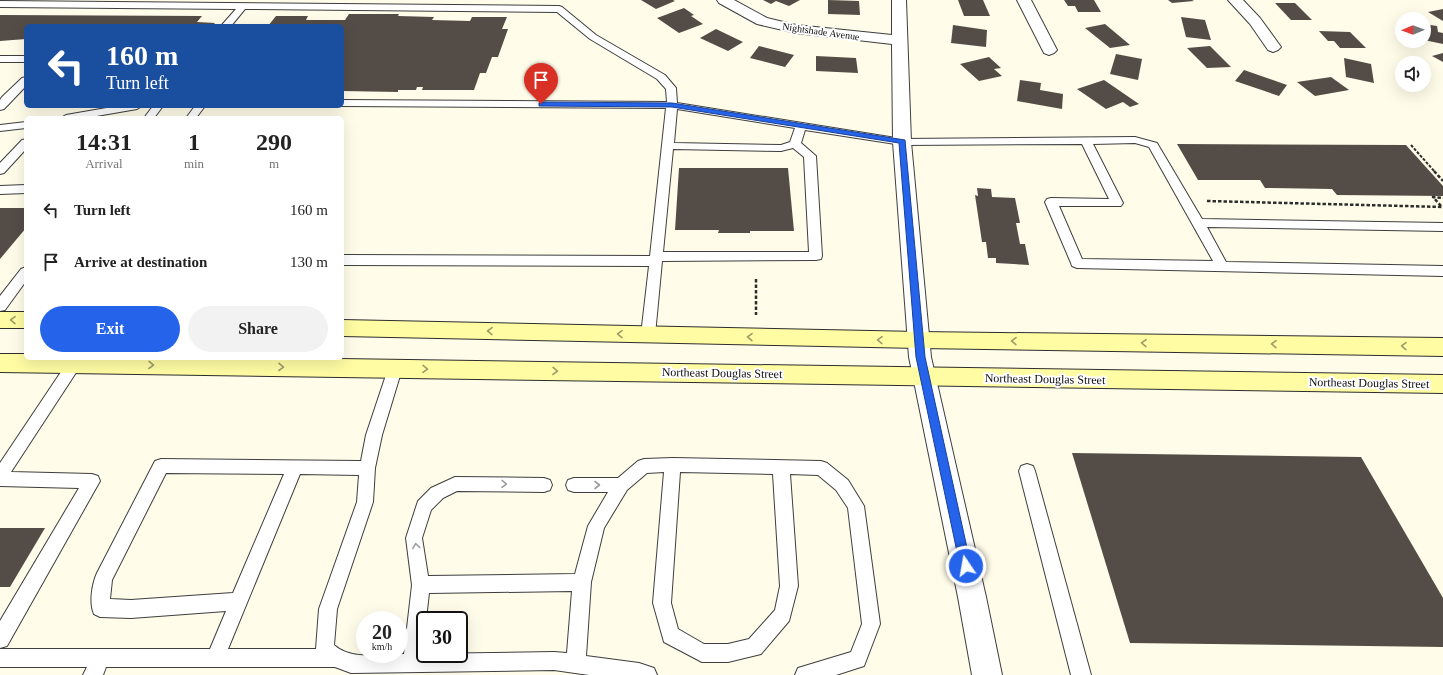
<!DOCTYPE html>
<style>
:root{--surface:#fff;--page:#f2f2f2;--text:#222;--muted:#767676;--accent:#2563eb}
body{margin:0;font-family:"Times New Roman",serif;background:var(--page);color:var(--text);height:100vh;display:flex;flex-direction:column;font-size:15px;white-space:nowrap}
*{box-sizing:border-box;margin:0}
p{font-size:13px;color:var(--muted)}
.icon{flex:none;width:22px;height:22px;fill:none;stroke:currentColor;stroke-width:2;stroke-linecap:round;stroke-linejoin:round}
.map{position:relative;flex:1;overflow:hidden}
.panel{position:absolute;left:24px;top:116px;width:320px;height:244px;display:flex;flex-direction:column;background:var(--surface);border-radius:6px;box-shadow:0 4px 16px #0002}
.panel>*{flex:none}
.guide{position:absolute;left:24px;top:24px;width:320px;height:84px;border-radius:6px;box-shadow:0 4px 16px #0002;background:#1a4fa0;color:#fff;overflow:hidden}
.needle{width:26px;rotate:269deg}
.fabs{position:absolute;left:1395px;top:12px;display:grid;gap:8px}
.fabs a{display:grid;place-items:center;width:36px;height:36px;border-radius:50%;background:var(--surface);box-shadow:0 4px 16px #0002;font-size:20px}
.speed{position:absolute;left:356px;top:611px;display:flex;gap:8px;font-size:20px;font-weight:700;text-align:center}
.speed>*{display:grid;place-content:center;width:52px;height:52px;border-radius:50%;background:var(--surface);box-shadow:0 4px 16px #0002;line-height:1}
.speed small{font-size:10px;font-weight:400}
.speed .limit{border:2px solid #111;border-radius:6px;background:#fff;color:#111}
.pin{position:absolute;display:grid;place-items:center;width:34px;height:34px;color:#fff;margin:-41px -17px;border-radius:50% 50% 50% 0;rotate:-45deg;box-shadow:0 0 4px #0007}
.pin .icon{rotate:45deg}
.me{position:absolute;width:44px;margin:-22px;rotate:348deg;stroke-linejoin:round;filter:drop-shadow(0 0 3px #0008)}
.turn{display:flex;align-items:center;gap:14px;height:84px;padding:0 16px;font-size:18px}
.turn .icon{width:52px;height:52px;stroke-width:2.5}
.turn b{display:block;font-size:28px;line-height:34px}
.eta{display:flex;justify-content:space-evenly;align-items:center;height:68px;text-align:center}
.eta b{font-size:24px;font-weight:700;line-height:28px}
.primary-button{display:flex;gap:8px;margin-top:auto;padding:8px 16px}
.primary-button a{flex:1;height:46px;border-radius:24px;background:var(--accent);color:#fff;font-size:16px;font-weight:700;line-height:46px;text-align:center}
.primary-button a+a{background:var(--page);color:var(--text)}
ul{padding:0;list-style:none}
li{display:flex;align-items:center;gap:12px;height:52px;padding:0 16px}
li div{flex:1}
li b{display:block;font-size:15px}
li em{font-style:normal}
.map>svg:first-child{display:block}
.building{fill:#544d47}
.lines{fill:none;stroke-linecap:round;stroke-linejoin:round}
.service-casing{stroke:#3e3e3e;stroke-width:2}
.minor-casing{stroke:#3e3e3e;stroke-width:2}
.secondary-casing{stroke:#2d2d2d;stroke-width:2}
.path-far1{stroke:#2d2d2d;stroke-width:2;stroke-dasharray:3 1.5;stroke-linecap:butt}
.path{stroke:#2d2d2d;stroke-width:2.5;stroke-dasharray:3.5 2;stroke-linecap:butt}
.service{fill:#fff;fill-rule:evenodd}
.minor{fill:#fff;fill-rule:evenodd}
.secondary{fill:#fffca4;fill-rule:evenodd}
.oneway{stroke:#9d9c67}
.oneway2{stroke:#9d9d9d}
.route{fill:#2563eb;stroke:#184099}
.labels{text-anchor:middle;stroke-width:4;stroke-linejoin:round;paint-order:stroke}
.far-street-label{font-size:10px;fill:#0b0b0b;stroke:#fff}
.street-label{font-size:12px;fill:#0b0b0b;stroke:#fff}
</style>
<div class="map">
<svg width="1443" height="675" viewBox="0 0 1443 675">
<rect width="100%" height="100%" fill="#fffce9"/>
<g class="building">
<polygon points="641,0 673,0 675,1 656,9"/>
<polygon points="763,0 800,0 789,6 776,1 771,4"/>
<polygon points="828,0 859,1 860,15 828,14"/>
<polygon points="958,0 983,0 990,16 964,16"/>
<polygon points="1064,0 1094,0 1101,12 1078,12 1075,6 1068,6"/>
<polygon points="1168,0 1192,0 1194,1 1172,3"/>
<polygon points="1275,3 1295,3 1312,20 1291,20"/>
<polygon points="684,8 694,15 691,16 703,24 679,33 657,18"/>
<polygon points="1443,9 1443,21 1428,12"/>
<polygon points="349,14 399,14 398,16 434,17 432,20 470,21 472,17 507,17 502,29 508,29 498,57 492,57 486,73 480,73 474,90 422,90 423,87 417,87 416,90 398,90 398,92 342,91 342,26 268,26 276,16 308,16 306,20 345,20"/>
<polygon points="0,15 202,16 197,22 215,23 212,26 26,26 26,39 0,41"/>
<polygon points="1181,17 1205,20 1211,40 1186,37"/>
<polygon points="1105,24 1130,45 1110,48 1085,28"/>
<polygon points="1424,24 1437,26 1438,32 1443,33 1443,44 1424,40"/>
<polygon points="953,25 987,30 986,47 951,43"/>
<polygon points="716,29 743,42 728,51 700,38"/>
<polygon points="1319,31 1350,32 1366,48 1340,48 1334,41 1328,41"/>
<polygon points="759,46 794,55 785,67 750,58"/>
<polygon points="1210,46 1231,67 1207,68 1187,48"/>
<polygon points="1443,53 1443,62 1432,56"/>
<polygon points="1116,54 1142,59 1138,80 1110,74"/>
<polygon points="816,56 856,58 858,73 816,71"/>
<polygon points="989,57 1001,68 994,69 1002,76 979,81 960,64"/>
<polygon points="1344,58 1371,64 1374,83 1346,77"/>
<polygon points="1244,70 1287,85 1279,96 1235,81"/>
<polygon points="1331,77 1349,90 1315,96 1297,82"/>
<polygon points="1020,80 1041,83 1040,90 1063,94 1062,109 1017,101"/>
<polygon points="1104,80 1139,104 1130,107 1123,102 1106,109 1077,89"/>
<polygon points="1177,144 1406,145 1443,186 1443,196 1337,195 1332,189 1265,188 1260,180 1198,180"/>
<polygon points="679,168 788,168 794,231 750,231 750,233 718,233 719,230 675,230"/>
<polygon points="977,188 991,189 992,197 1015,198 1020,223 1016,223 1020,244 1025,244 1029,265 996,263 996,258 988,258 986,242 982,242 975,195 978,196"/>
<polygon points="0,208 26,208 26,228 0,259"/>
<polygon points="1072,453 1361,457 1443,598 1443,647 1130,643"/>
<polygon points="0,528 45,528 10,587 0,587"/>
</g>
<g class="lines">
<defs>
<g id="service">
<path d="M0,1l559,5 3,1 34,28 69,40 11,13 1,15 225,36 233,-2 22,6 45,76 241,4v8l-236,-4 19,35 217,4v10l-366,-8 -5,-2 -1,-3 -26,-61 2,-3 4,-1 58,1 -27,-55 -180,1 -97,-15 -4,13 15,13 6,100 -1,3 -5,1 -154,1 -7,74 -2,4 -5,1 -5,-1 -2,-4 8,-69 -307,-1v-10l308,1 16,-148 -325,-2 1,-6 325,2 -1,-13 -9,-10 -67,-40 -33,-27 -312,-3 -14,17h-10l15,-17 -236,-2zM677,109l118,19 -5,14 -9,3 -107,-2zM1135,143l14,4 64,114 -131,-2 -23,-53h62l2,-3 -30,-59zM793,148l11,9 5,95h-146l10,-103 108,2z"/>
<rect x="0" y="56" width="26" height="6"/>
<polygon points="26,77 26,86 4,109 0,110 0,100 2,97 22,78"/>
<polygon points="118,106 142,106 137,109 85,118 61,118 66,115"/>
<polygon points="153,106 163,106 154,118 144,118"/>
<polygon points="195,106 205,106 196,118 186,118"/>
<polygon points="26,122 26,128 0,131 0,125"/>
<polygon points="26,139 26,149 4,173 0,174 0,163 22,140"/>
<polygon points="26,185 26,193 0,194 0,186"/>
<polygon points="26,267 26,281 5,310 0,311 0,296 21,269"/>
<polygon points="74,358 79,360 81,364 79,368 11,472 92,474 98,476 100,481 7,646 0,648 0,621 79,488 0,486 0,463 69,360"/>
<path d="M395,363l5,2 2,4 -20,66 -7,33 -2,34 -36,107 -3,36c18,16 47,9 70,9l8,-69 -6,-47 12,-37 13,-13 24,-11 89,1 6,2 2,5 -2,5 -6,2 -87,-1 -14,7 -12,12 -9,28 6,38 147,-2 13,-48 20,-34h-34l-6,-2 -2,-5 2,-5 6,-2h44l20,-17 6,-2 29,-1 148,3 6,2 21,17 16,26 16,118 -16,42 -28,9h-41l3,-7 53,-16 11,-28 -14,-116 -12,-18 -18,-15 -28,-1 8,112 -9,35 -28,33 -33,8h-26l-38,-20 -11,-39 11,-131 -17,1 -20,17 -23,38 -13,54 -5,74 53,7 15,5 3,7h-68l-35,-5 -203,3 -16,-6h-229l-3,8h-20l4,-8h-87v-18h210l16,-38 -95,7 -31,-1 -6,-3c-5,-11 -2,-30 3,-41l58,-112 6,-2 200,2 5,-26 22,-66 2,-4zM680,472l93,2 7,112 -5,24 -26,29 -21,5h-24l-26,-15 -7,-26zM166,473l118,1 -51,119 -102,7 -21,-1 2,-19zM300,474l59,1 -2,27 -38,107 -3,40h-88zM572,591l-5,62 -13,-1 -132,2 7,-61z"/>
<polygon points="1027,464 1033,466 1035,471 1091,675 1071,675 1019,471 1021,466"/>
</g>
<g id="minor">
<polygon points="717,0 734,0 767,18 796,25 892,35 892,0 906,0 911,142 931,357 986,597 1002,675 972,675 958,597 909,357 893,142 892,44 796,33 757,24 719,3"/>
<polygon points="1017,0 1031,0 1057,50 1054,53 1049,55 1044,53"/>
<polygon points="1228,0 1243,0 1260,18 1281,47 1278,50 1273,52 1268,50 1250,24"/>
</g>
<g id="secondary">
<rect x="0" y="312" width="26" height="16"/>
<polygon points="342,320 919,332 1443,338 1443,356 919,348 342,336"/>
<polygon points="0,354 26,354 26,358 272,358 1443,375 1443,393 0,372"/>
</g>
</defs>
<use href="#service" class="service-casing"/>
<use href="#minor" class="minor-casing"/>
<use href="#secondary" class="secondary-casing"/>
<polyline class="path-far1" points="1411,145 1435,172"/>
<g class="path">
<polyline points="1434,171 1443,181"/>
<polyline points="1207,201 1443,207"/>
<polyline points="1441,206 1433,197 1443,198"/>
<polyline points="756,279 756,315"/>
</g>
<use href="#service" class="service"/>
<use href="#minor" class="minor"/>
<use href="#secondary" class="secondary"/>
</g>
<defs><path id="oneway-chevron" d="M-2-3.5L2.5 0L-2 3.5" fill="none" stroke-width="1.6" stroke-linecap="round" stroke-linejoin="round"/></defs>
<g class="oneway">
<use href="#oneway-chevron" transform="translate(13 320) rotate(-179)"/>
<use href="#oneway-chevron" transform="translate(490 331) rotate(-179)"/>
<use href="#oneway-chevron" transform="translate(620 334) rotate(-179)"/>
<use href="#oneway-chevron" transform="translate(750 337) rotate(-179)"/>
<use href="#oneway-chevron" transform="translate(880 340) rotate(-179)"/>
<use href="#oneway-chevron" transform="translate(1014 341) rotate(-179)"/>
<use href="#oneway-chevron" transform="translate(1144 343) rotate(-179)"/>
<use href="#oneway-chevron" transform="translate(1274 344) rotate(-179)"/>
<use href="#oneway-chevron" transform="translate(1404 346) rotate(-179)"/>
<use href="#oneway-chevron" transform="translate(151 365) rotate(1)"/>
<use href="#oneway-chevron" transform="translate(281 367) rotate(1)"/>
<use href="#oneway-chevron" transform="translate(425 369) rotate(1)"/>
<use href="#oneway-chevron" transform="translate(555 371) rotate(1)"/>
</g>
<g class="oneway2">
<use href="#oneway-chevron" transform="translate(504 484) rotate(1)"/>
<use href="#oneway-chevron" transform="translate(597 485)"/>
<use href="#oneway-chevron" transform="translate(416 546) rotate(-98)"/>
</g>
<polygon class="route" points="541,102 672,103 905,140 925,357 971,566 970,570 966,571 962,570 960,566 916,357 899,143 672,107 539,106 539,103"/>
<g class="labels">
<g class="far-street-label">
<text transform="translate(821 31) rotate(8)" y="4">Nightshade Avenue</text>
</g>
<g class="street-label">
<text transform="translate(722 373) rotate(1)" y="4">Northeast Douglas Street</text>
<text transform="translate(1045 379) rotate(1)" y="4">Northeast Douglas Street</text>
<text transform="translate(1369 383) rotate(1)" y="4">Northeast Douglas Street</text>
</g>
</g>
</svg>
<div class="fabs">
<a><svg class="needle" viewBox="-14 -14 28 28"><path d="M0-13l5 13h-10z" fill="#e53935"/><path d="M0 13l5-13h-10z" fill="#767676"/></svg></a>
<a><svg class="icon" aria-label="sound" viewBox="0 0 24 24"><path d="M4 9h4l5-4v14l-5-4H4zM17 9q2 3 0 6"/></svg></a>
</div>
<div class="speed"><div>20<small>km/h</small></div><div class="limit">30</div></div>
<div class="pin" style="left:541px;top:104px;background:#d93025"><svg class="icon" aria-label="arrive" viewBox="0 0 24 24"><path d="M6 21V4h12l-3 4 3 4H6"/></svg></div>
<svg class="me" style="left:966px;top:566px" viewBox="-20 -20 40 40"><circle r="17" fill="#2563eb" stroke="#fff" stroke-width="3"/><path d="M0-11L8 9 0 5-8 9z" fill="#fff"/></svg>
<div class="guide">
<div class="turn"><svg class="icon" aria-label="left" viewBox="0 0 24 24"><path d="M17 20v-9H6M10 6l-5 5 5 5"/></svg><div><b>160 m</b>Turn left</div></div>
</div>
<section class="panel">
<div class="eta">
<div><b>14:31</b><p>Arrival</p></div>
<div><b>1</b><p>min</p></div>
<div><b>290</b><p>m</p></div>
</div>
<ul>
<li><svg class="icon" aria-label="left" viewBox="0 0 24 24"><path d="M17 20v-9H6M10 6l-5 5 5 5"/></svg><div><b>Turn left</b></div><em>160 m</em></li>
<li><svg class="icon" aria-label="arrive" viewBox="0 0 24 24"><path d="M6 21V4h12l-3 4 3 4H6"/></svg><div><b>Arrive at destination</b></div><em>130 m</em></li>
</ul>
<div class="primary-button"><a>Exit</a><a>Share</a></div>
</section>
</div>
